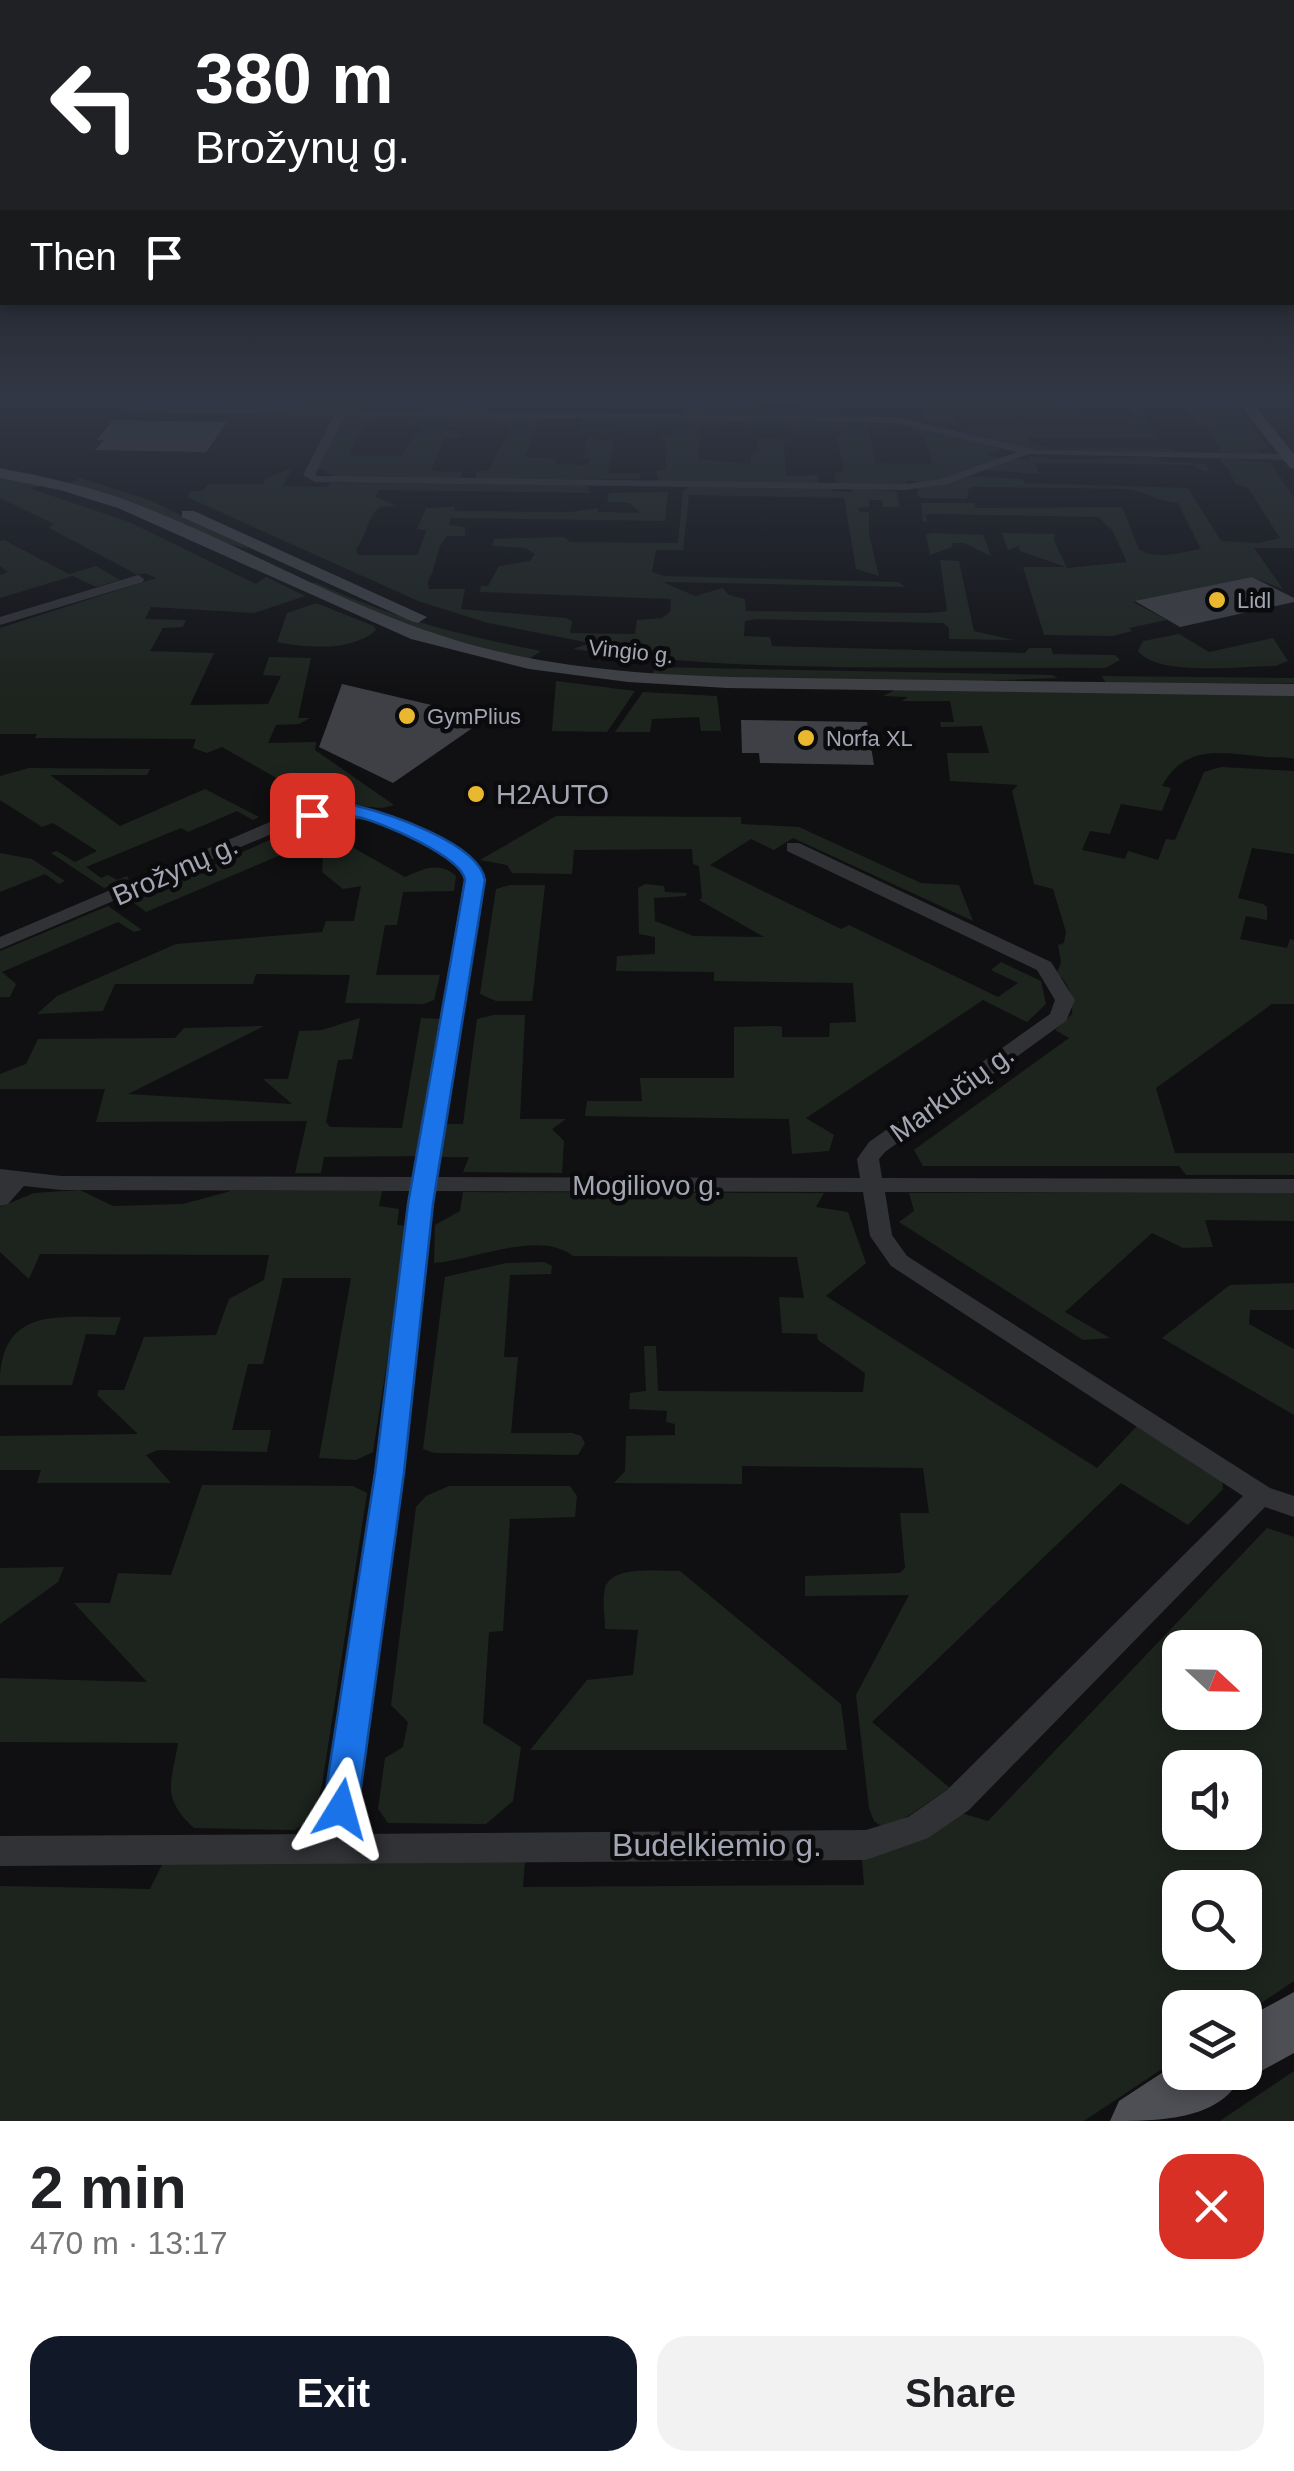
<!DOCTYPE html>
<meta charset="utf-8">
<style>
:root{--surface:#fff;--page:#f2f2f2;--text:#202124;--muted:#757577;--accent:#111827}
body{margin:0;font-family:Helvetica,sans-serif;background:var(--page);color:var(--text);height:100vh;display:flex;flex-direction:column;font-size:38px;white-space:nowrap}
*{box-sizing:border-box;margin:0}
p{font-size:32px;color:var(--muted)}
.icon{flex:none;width:55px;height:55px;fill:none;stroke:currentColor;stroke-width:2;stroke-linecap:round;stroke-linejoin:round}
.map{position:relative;height:2121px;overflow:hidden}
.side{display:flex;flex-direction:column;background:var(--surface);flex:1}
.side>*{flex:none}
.top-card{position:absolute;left:0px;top:0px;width:1295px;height:305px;box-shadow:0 5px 15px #0003;background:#202124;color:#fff;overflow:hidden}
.needle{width:65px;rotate:112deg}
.controls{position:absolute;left:1162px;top:1630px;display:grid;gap:20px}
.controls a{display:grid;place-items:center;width:100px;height:100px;border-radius:20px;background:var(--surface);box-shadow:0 5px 15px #0003;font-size:50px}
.pin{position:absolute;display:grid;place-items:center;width:85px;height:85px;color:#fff;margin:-42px;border-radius:20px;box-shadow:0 5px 15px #0006}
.me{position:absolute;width:110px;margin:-55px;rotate:8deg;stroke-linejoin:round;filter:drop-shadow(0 0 8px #0008)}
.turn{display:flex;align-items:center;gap:35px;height:210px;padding:0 30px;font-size:45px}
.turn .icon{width:130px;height:130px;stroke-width:2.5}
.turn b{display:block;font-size:70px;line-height:85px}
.then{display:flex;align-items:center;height:95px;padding:0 30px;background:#0003;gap:20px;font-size:38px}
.round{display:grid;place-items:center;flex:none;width:105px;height:105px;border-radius:30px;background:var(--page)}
.head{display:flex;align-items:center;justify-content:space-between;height:170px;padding:0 30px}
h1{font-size:60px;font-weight:600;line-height:75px}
.cta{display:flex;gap:20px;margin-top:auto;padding:20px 30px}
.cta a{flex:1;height:115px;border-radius:30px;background:var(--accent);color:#fff;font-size:40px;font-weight:600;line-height:115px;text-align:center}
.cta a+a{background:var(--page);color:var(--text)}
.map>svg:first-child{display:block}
.green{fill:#1d241e;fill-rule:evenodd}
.building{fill:#3f4045}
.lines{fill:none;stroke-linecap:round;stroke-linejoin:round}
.street{fill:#313236;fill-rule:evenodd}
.secondary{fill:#3f4146;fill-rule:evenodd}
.primary{fill:#4d4f55;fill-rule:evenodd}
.route{fill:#1a73e8;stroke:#114b97;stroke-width:2.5}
.poi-dot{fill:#eab82f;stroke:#0b0b0d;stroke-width:4}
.labels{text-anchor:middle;stroke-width:9;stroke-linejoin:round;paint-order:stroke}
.far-poi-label{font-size:22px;fill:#a2a6b2;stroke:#0b0b0d;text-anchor:start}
.far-street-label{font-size:22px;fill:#a2a6b2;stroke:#0b0b0d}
.poi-label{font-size:28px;fill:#a2a6b2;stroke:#0b0b0d;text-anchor:start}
.street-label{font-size:28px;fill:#a2a6b2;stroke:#0b0b0d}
.near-street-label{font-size:32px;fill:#a2a6b2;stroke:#0b0b0d}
</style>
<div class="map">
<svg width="1294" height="2121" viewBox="0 0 1294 2121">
<rect width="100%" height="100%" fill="#101012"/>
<g class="green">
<polygon points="120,401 363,406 357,411 142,407"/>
<polygon points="378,401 492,401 490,408 483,412 375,407"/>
<polygon points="678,401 877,401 754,402 754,410 907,415 684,414"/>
<polygon points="929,401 934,401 937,409 1054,410 1051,401 1074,401 1081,416 955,415 956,425 925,419 922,406 929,405"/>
<polygon points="1124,401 1139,405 1159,439 1028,437 1030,443 1044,447 1173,449 1176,453 1032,449 963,432 974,428 1127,430 1131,428 1126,418 1133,417"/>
<polygon points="1181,401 1232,401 1270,449 1258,449 1262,454 1213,452 1221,449 1206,425 1195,421"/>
<polygon points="357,415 392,418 366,422 350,453 353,456 401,456 422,426 408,425 410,419 421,416 558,419 539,419 525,457 556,458 555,464 588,465 590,459 583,458 588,436 599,442 618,438 614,440 608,473 640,473 640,479 476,479 477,471 489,470 510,428 445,426 465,437 444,438 431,471 463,472 457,481 333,479 335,476 326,473 326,470 317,470 343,419"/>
<polygon points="588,418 728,419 728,425 700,426 698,459 751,464 750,455 758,451 757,438 788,440 784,442 786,476 819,475 818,484 659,482 656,471 666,469 666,441 658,438 672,434 672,430 577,433 579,421"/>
<polygon points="746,420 899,425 868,428 876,463 932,464 924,435 913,434 912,428 919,425 1002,450 987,454 1001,459 933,482 906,481 908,485 837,484 834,473 844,471 837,437 850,431 745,430"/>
<polygon points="1029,456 1061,460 1159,457 1161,461 1206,464 1209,470 1204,472 1193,465 1045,463 1035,464 1039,474 984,470 1016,459 1031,460"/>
<path d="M1223,458l47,5 24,34v51h-40l29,41 -31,-12 -119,25 34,18 -38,8 3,3 -19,5 -69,-1 -21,-68h43l-46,-16 -1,-5 -11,4 -6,-17 53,1 -1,6 13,28 60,-6 -15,-32 -14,-13 -166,-3 -6,1 1,7 -4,-1 -2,-18h53l2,5 146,-1 17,42c15,12 43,3 62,0l-23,-46c-20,-1 -32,-11 -50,-14l-153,-2 -6,1 -2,11 -46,-1 -5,-4 3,-6 47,-12 57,3 2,4 163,5 33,53 38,2 21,-5 -32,-50 -13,-4 -6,-15 -9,-8z"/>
<path d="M292,468l-9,18 45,1 2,-4 257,2 3,8 -211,-3 -3,7 21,9c-5,1 -11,0 -16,1 -12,4 -15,31 -25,42l2,6h59l10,-25 -10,-1 9,-21 28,-1 1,4 116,1 27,-4v4l43,1 -12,-10 -22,-1 2,-9 59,-1 -3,29 -214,-3 -2,7 16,2v9h-18c-12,12 -9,30 -19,45l1,8h36l-4,20 105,9 6,3 -2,12 65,1 2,-14 25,-2 8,-6 1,-13 -191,-7 1,-6h7l11,-20 31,-5 5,-7 -10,-6 -33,-2 2,-7 70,-2 6,5 108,1 5,-52 8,-5 140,2v3l21,1 1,-4 48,4 -4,1 3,14h-17l-1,-7h-13v7l-11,1 1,4h10v22l10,42 -23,-7 -12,-71 -155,-3 -6,55h-27l-4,22 13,4 233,6 8,5 -243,-5 32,14 28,-8 6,7 16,4 1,12 183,2 18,-2 -7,-51 19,1 15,70 39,9 -64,-1v-11l-6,-5 -187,-4 -11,2 -1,15 26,1 2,9 253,7 4,-5h22l2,6 62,1 5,5 -15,8c-177,-2 -357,6 -532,-19l17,-6 -102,-20 -70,-22 -231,-104 4,-6h11l6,-7h54l5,-6z"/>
<polygon points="0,476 48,485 29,488 129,522 256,584 266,577 305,596 254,613 151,607 145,619 186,620 183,627 163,628 150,651 214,653 190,705 268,704 281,676 263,675 269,657 311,658 298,718 310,718 299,724 276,725 268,743 316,742 315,750 394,805 382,808 335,804 297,812 296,809 315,800 222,747 207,753 193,748 196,739 35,738 37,734 0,734 0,628 156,578 145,573 138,575 49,528 54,524 0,498"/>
<path d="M80,478l69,22 100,48c-13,3 -155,-55 -180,-65z"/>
<polygon points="932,533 983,535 991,556 964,543 953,543 952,547 930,555 926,535"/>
<polygon points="4,540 69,574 96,566 120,580 96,587 73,576 0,598 0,575 8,572 0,566 0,541"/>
<path d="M309,583h8c71,34 146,53 224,68l-12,8 -97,-22z"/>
<path d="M316,603l58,23 2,4c-23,22 -70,18 -99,12l10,-29z"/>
<path d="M1179,634l30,18 64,-14 15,23 -13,5c-31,0 -118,11 -137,-15l5,-10z"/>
<polygon points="656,667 1052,675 1058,678 943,682 651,676"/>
<polygon points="1102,676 1294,678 1294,683 1106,684"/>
<polygon points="556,681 635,691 607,732 552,731"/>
<path d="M897,689l397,5v65c-13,-3 -18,-1 -28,-2 -42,-4 -81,-14 -104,29l9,2 -9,23 -41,-7 -11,30 -20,-3 -8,19 43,9 3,-8 30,9 8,-21 9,1 29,-68 17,-5 73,4v83l-42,-6 -14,50 25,6 4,3v13l-21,-4 -6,23 47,9 3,-9 4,1v64h-22l-116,84 19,65h119v22h-108l-7,-9h-256l-9,-16 155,-112 -14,-8 17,-16c1,-18 -2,-29 -15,-41l4,-11 -3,-17 6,-2 2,-11 -13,-43 -19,-5 -22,-93 6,-6 -68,-4 -3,-28h42l-7,-27 -41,1 -1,-5h14l-4,-21h-48l6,-4 -25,-1z"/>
<polygon points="643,692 717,696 721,731 701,731 699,717 652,719 650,732 615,732"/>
<polygon points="29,768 150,769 147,775 50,775 120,826 205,789 259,817 253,820 237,811 188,832 181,828 86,867 101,878 108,875 117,880 127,876 129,879 104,888 51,853 57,851 75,862 97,851 53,823 42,827 0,800 0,776"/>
<path d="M334,815l25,4 -28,16 74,42c18,-8 34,-16 51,-1l-2,15 -51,1 -6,33h-12l-9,50h64l-6,25 -10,4 -79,-1 5,-28 -94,-1 -3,10h-138l-12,27 -66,3 20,-18 119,-52 146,-12 4,-11h28l7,-35 -18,3 -21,-17 1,-13 -21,-13 -156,66 -21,-16 13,-5 7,5 171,-77z"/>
<polygon points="556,816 741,817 741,824 799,827 921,883 959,885 973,921 793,838 774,850 751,839 710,865 841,929 849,925 998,997 1018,983 991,970 1001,962 1041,981 1046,1004 1027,1022 983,1000 806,1118 834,1135 829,1151 792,1154 789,1119 585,1116 587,1101 642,1101 640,1078 734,1078 734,1027 777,1026 782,1027 782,1037 829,1037 830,1023 856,1022 853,983 714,981 714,972 616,971 617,956 655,954 655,937 639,934 638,888 645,884 664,886 665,892 687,893 686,896 654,898 655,921 693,936 764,937 699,900 702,898 699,866 693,864 692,849 574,850 572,874 512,873 507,865 480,860"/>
<polygon points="0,853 32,859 65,881 59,884 45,874 0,892"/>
<polygon points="510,885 545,885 532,1001 496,1001 480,994 496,889"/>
<polygon points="108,906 142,930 134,932 118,922 2,972 16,984 10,997 0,997 0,951"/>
<polygon points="493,1015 525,1015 520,1119 566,1119 552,1129 564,1141 562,1173 463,1172 469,1157 436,1157 439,1124 463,1124 477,1019"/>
<polygon points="360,1018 352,1059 338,1060 326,1122 330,1127 402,1128 421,1018 442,1019 420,1156 324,1157 321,1173 295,1173 307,1121 96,1122 105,1089 0,1089 0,1074 26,1064 38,1039 175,1038 184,1028 264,1026 128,1094 292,1104 263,1079 288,1079 299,1031 322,1030"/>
<polygon points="80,1190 113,1206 183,1204 231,1191 382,1191 379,1206 399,1209 397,1225 408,1226 373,1452 356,1460 319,1458 351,1278 283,1278 263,1364 248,1364 232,1430 271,1430 267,1452 158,1450 146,1455 171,1483 37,1483 41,1470 0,1470 0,1436 138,1434 97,1395 99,1390 124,1390 144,1337 216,1335 229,1299 264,1280 269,1255 40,1254 29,1279 0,1252 0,1207 34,1193"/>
<path d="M463,1192l361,1 -8,14 32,5 18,51 -40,33 271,172 40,-42 85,54 1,9 -35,36 -67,-42 -249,239 78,66 -63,42 -13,-9 -5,-13 -13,-113 53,-100 -104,1v-20l95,-3 5,-5 -5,-55h29l-6,-45 -181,-2v18l-128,-1 11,-12 1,-35 49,-1v-11l-9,-2 1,-11 -38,-2 1,-16 16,-2 -2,-45h12l2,45 205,1 2,-19 -47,-33 -1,-6 -35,-1 -3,-36 25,1 -7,-41 -224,-1c-33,-27 -102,5 -139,7l1,-38 25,-14z"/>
<polygon points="1294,1192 1294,1221 1205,1220 1213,1247 1183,1248 1152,1233 1065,1312 1110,1338 1083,1340 899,1222 914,1211 909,1193"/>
<polygon points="506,1263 544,1262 552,1266 551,1274 510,1275 504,1357 518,1357 511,1433 572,1433 581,1436 585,1443 578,1455 434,1453 423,1449 445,1277"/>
<polygon points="1294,1283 1294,1310 1250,1310 1249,1324 1294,1349 1294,1415 1162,1338 1230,1285"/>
<path d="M121,1317l-6,18 -29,-1 -14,51h-72c0,-81 60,-67 121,-68z"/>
<path d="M202,1485l151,1 14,7 -45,292 -9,34 -19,11 -100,-2c-34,-31 -22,-46 -16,-85l-178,-1v-64l147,4 -73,-79h36l8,-30 53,2z"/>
<polygon points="449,1486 570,1486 577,1496 575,1517 510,1519 503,1631 489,1632 483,1723 521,1747 513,1801 486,1824 388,1823 378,1809 385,1758 403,1747 408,1722 391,1705 416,1507 426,1496"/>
<path d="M1267,1528l27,9v444l-49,33v-6h-65v49l-96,64h-1084v-235l150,3 14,-28h361l-2,26 341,-2 -2,-26 99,-46 27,8zM1180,1648h65v64h-65zM1180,1768h65v64h-65zM1180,1888h65v64h-65z"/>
<polygon points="64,1567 58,1582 0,1624 0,1568"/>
<path d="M680,1571l161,133 6,46h-317l57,-70 46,-5 5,-45 -33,-1c0,-12 -3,-29 0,-41 7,-24 56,-16 75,-17z"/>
<polygon points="1294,2071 1294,2121 1220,2121"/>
</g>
<g class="building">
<polygon points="113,420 227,422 206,452 95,450 104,440 97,440"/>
<polygon points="1252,577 1294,598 1294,602 1180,627 1135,601"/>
<polygon points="342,684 487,718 393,783 319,747"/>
<polygon points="741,720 867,722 874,765 760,763 759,753 742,753"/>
</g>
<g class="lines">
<g class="street">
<path d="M101,401l41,6 753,10 142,33 257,4v6l-265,-6 -82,30 -41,6 -591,-8 -12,-7 31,-59 -192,-3zM345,416l550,7 122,29 -76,27 -35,5 -588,-8 -3,-2z"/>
<polygon points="138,575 144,579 143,582 0,625 0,617"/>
<path d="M335,806l56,9 78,40 14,16 -47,306 424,1 -3,-19 12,-17 181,-128 5,-14 -18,-30 -250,-119v-8h12l252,119 24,38 -9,21 -181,131 -6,7 3,19 412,1v14l-409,-1 7,43 15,21 363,232 24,8v21l-29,-10 -296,303 -41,28 -62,22 -866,6v-30l321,-2 56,-361 35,-282 -351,-1 -37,-4 -16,18 -8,2v-37l61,7 354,1 50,-305 -8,-9 -76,-41 -46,-6 -47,11 -288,122v-12l277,-118zM434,1191l429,1 7,44 21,30 352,230 -296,294 -39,27 -42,13 -514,4 51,-361z"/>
</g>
<g class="secondary">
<polygon points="1237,401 1251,401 1294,454 1294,469 1289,467"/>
<path d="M0,468c45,9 89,18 131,34 119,45 226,113 349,145 124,32 256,30 383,32 144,2 287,4 431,5v12l-567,-8 -99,-6 -99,-13 -118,-30 -293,-131 -58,-18 -60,-12z"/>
<polygon points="182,511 194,511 427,617 418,623 411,621 182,517"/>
</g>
<path class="primary" d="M1294,1992v61l-49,27 -5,-2c-21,43 -84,43 -130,43l9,-20 61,-40v11h65v-53z"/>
</g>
<linearGradient id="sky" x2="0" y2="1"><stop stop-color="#09090a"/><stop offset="0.57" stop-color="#313744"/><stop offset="1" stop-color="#313744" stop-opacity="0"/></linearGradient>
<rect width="1294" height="698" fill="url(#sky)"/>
<path class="route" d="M353,805c34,8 126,38 132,75l-52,324 -29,269 -46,336 -5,11 -12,5 -13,-5 -5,-11 52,-336 33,-269 57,-324c-3,-23 -85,-59 -108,-63 -18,-2 -40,10 -55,-2l10,-5z"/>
<g class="poi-dot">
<circle cx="1217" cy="600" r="10"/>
<circle cx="407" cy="716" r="10"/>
<circle cx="806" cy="738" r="10"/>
<circle cx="476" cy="794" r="10"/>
</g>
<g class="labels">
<g class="far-poi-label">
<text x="1237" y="608">Lidl</text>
<text x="427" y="724">GymPlius</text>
<text x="826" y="746">Norfa XL</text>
</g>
<g class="far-street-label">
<text transform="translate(631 651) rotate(6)" y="8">Vingio g.</text>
</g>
<g class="poi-label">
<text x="496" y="804">H2AUTO</text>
</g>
<g class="street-label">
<text transform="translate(175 870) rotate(-24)" y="10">Brožynų g.</text>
<text transform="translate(952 1093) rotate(-36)" y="10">Markučių g.</text>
<text x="647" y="1195">Mogiliovo g.</text>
</g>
<g class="near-street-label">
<text x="717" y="1856">Budelkiemio g.</text>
</g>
</g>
</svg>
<div class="controls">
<a><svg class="needle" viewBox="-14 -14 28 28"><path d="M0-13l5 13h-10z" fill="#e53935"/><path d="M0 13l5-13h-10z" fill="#757577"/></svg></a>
<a><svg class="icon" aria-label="sound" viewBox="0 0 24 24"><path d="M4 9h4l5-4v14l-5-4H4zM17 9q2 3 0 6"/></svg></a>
<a><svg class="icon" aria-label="search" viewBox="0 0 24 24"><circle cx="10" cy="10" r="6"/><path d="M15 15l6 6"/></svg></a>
<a><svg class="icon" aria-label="layers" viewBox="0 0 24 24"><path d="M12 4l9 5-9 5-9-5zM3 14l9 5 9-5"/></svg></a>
</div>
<div class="pin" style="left:312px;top:815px;background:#d93025"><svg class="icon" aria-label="arrive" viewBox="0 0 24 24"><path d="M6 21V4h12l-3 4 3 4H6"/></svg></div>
<svg class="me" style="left:341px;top:1809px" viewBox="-20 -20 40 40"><path d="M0-17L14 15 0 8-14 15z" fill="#1a73e8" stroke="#fff" stroke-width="4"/></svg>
<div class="top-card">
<div class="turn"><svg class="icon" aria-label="left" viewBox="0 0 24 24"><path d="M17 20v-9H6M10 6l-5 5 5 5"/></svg><div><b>380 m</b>Brožynų g.</div></div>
<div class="then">Then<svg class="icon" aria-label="arrive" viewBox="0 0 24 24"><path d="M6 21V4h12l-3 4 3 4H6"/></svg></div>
</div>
</div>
<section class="side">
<div class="head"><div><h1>2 min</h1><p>470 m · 13:17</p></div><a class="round" style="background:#d93025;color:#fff"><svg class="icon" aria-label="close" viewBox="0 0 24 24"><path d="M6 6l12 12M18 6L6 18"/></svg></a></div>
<div class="cta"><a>Exit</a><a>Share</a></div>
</section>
